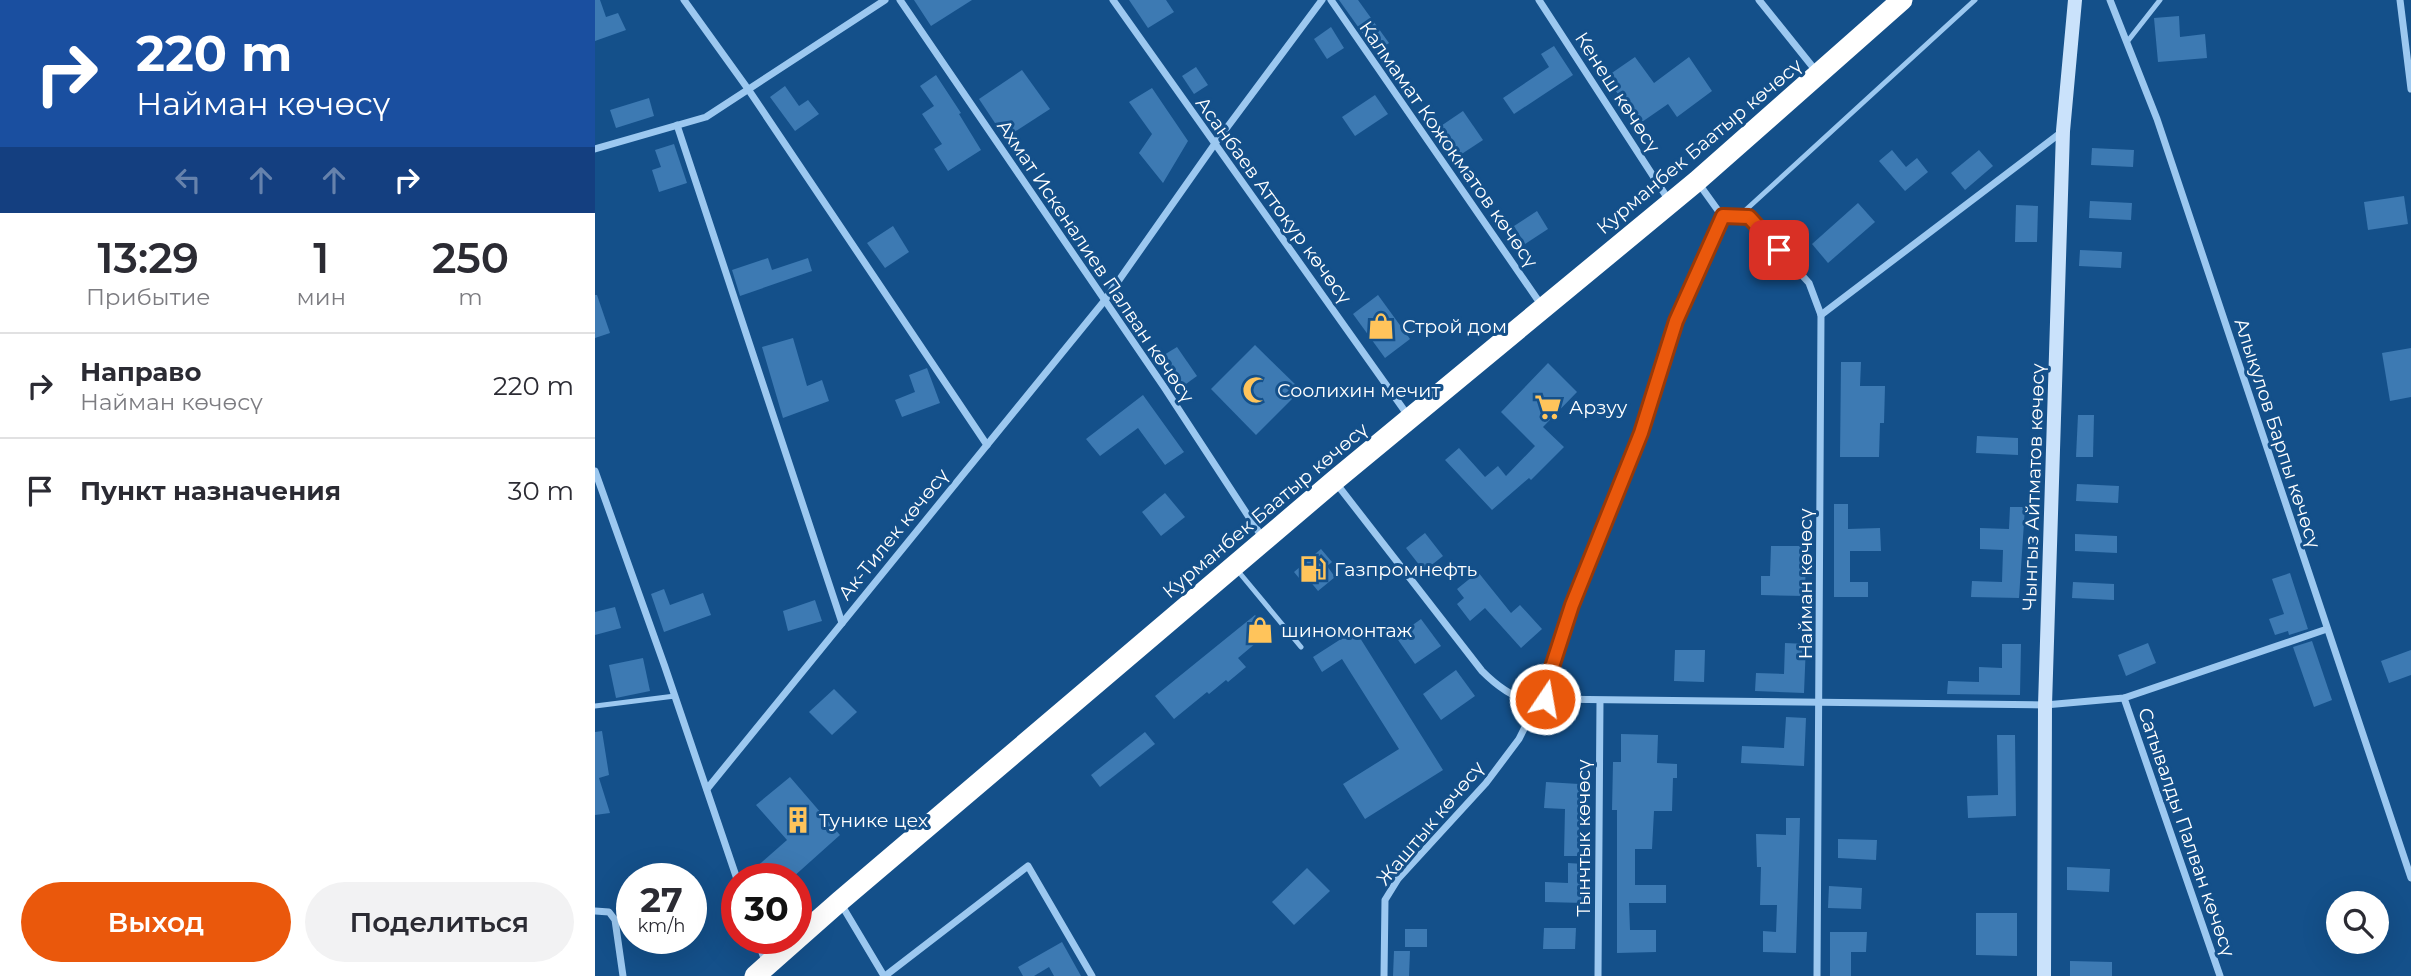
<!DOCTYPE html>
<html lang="ru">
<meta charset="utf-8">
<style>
:root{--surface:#fff;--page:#f2f2f3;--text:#2b2b33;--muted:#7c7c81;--line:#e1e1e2;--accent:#ea580c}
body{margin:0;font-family:Montserrat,sans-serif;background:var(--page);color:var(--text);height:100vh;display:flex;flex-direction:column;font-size:26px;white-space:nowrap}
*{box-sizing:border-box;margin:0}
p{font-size:23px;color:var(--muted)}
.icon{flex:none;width:38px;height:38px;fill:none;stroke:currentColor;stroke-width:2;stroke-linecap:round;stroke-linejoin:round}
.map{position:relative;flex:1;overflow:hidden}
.sheet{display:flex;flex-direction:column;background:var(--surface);width:595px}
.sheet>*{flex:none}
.banner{background:#1a4fa0;color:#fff;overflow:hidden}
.buttons{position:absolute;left:1731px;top:891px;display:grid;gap:14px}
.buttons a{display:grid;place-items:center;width:63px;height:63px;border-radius:50%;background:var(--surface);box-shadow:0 7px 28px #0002;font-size:35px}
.speed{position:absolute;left:21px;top:863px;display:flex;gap:14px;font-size:35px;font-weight:700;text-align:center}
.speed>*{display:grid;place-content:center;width:91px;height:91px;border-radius:50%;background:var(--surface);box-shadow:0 7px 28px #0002;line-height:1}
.speed small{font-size:18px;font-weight:400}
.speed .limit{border:10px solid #d22;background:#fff;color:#111}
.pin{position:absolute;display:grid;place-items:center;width:60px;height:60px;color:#fff;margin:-30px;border-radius:14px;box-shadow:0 4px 10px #0006}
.me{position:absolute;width:77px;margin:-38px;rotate:12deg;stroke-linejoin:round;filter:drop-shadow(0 0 5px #0008)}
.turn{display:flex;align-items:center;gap:24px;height:147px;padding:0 21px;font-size:32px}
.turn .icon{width:91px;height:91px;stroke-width:2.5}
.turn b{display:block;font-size:49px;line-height:60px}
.lanes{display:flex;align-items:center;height:66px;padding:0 21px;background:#0003;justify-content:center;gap:35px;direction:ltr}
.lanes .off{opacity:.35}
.eta{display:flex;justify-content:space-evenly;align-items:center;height:119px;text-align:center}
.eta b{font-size:42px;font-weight:600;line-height:49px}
.button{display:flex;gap:14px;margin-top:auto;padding:14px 21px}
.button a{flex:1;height:80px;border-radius:42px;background:var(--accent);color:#fff;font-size:28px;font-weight:600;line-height:80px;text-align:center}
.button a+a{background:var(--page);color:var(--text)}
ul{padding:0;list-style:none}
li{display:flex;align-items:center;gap:21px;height:105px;padding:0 21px;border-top:2px solid var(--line)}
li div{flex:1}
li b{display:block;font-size:26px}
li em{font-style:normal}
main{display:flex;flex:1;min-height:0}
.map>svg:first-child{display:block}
.building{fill:#3d7ab3}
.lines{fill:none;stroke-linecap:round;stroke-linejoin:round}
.lane{stroke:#9cc8f0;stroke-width:5}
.street{stroke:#9cc8f0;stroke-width:7}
.secondary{stroke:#cae2fb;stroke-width:14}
.highway{stroke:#fff;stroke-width:21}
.route-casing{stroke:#983908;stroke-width:18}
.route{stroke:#ea580c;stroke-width:12}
.labels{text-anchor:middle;stroke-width:6;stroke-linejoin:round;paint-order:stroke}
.street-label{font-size:19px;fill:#fff;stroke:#14508a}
.poi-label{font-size:19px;fill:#fff;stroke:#14508a;text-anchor:start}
</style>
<main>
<section class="sheet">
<div class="banner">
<div class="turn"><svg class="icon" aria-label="right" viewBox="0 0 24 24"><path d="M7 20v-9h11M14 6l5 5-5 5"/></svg><div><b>220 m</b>Найман көчөсү</div></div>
<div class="lanes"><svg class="icon off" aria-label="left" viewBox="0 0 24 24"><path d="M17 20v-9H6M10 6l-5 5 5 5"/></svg><svg class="icon off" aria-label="ahead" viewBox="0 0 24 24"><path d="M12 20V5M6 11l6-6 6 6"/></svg><svg class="icon off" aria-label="ahead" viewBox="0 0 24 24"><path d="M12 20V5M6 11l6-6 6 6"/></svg><svg class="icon" aria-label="right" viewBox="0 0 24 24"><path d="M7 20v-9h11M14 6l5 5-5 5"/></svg></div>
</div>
<div class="eta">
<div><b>13:29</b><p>Прибытие</p></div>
<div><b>1</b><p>мин</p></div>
<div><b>250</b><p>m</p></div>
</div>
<ul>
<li><svg class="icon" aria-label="right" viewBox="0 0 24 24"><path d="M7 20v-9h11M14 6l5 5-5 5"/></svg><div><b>Направо</b><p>Найман көчөсү</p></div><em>220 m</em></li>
<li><svg class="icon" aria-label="arrive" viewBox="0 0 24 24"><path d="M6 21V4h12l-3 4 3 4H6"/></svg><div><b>Пункт назначения</b></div><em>30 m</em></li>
</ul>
<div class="button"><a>Выход</a><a>Поделиться</a></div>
</section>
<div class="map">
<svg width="1816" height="976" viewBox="0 0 1816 976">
<rect width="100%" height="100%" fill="#14508a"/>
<g class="building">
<polygon points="0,0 5,0 11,17 23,13 31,30 0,41"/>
<polygon points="319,0 377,0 336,26"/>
<polygon points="534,0 571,0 579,12 553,28"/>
<polygon points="744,0 763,0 794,43 781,52"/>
<polygon points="1584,16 1585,37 1610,34 1612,58 1563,62 1559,18"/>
<polygon points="736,27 749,48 732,59 719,39"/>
<polygon points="959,46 978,75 919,114 908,98 954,67 946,54"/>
<polygon points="1040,57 1059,83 1094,57 1117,91 1082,117 1073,104 1044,124 1011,77"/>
<polygon points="601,67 613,85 599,94 587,76"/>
<polygon points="427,70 455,109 410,138 384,99"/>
<polygon points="341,75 366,113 364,114 386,150 353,171 339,149 347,144 327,114 339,106 325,86"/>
<polygon points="190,86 204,106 213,100 224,114 200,131 175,97"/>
<polygon points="557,88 593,141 568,183 544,153 557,134 534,102"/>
<polygon points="780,95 793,114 760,136 747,117"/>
<polygon points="54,98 59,116 21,128 15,110"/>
<polygon points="868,111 888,140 856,161 837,132"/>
<polygon points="79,144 92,183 64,192 57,170 66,167 60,150"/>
<polygon points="1497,148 1539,150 1538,167 1496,165"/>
<polygon points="1297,150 1311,167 1322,158 1333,172 1310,191 1284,161"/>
<polygon points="1384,150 1398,166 1370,190 1356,173"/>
<polygon points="1809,196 1813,224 1773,230 1769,202"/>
<polygon points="1495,201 1537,203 1536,220 1494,218"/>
<polygon points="1263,203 1280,222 1233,263 1217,244"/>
<polygon points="1421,205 1443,206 1442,242 1420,242"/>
<polygon points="942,211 953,229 930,244 919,226"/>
<polygon points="298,226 314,252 290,268 272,243"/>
<polygon points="1485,250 1527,252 1526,268 1484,266"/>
<polygon points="173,258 177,270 213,258 217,271 145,296 137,270"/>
<polygon points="0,295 2,295 15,333 0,338"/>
<polygon points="783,295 815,339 790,358 758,314"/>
<polygon points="198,338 212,386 227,380 234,401 188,418 167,347"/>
<polygon points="660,345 706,390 661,435 616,389"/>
<polygon points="582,347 602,376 584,389 564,358"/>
<polygon points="1816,348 1816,397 1795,401 1787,353"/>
<polygon points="1246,362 1266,362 1265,386 1290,386 1289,423 1285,423 1284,457 1245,457"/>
<polygon points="953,363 982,392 948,427 969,447 936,480 934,478 897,510 850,460 864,448 890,477 903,466 911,476 940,446 906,412"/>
<polygon points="332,368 345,403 307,417 300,400 320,392 314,375"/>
<polygon points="548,395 589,452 570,465 543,428 505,456 491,439"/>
<polygon points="1483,415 1499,415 1498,457 1481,457"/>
<polygon points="1382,436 1423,438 1423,455 1381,453"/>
<polygon points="1482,484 1524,486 1523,503 1481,501"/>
<polygon points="570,493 590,517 566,536 547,512"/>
<polygon points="1239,504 1253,504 1253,529 1285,528 1286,551 1255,551 1255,582 1273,582 1273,597 1239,597"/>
<polygon points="1415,507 1430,507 1424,598 1376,597 1377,581 1407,582 1408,550 1385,549 1385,528 1414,529"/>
<polygon points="830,533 848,556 829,571 811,548"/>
<polygon points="1480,534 1522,536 1522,553 1480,551"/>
<polygon points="1176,546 1211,546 1210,596 1166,595 1166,576 1175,576"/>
<polygon points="726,549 737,562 732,566 740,577 723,591 714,580 709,584 699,572"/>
<polygon points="883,572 916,613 925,605 947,629 926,648 890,608 875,621 862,604 869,598 862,589"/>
<polygon points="1695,573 1713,629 1694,635 1693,631 1680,635 1674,619 1689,614 1677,579"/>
<polygon points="1478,582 1519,584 1519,600 1477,598"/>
<polygon points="69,589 75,605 108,593 116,615 69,632 56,594"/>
<polygon points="220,600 227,621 193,631 188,611"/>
<polygon points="20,607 26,628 0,635 0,612"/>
<polygon points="660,615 674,632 643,658 651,667 633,682 631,680 614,694 612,692 579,719 560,696"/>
<polygon points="826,619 846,646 820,664 801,637"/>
<polygon points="760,630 848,770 770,819 748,784 804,749 747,659 727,672 718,657"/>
<polygon points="1717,641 1737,700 1719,707 1698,647"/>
<polygon points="1190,643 1211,644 1209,693 1160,691 1161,673 1189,674"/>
<polygon points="1553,643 1561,663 1531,676 1523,655"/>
<polygon points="1407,644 1426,644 1425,695 1352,694 1353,681 1384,682 1384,667 1407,668"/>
<polygon points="1080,650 1110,650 1109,682 1079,681"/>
<polygon points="1816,650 1816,675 1794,683 1786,661"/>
<polygon points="48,658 55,691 21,698 14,665"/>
<polygon points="861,670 880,696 846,720 828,694"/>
<polygon points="239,689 262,712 237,735 214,712"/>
<polygon points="1191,717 1211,718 1209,766 1146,763 1147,746 1189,748"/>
<polygon points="7,731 14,775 4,778 15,813 0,815 0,732"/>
<polygon points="550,732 560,744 505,787 496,775"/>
<polygon points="1026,734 1063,735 1062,763 1082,764 1082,778 1078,778 1077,811 1059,811 1057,849 1040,849 1040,885 1071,885 1071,903 1034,903 1035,930 1061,930 1061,952 1022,953 1022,810 1017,810 1018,762 1026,762"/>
<polygon points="1402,735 1420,735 1421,816 1373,818 1372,796 1403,795"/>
<polygon points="195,777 245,835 197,878 149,878 192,840 161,805"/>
<polygon points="951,782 984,784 984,856 969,856 970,809 949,808"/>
<polygon points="1191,818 1205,818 1201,953 1168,952 1168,931 1181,932 1182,905 1165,905 1166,867 1162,867 1161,834 1191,835"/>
<polygon points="1243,839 1282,840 1281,860 1243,858"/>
<polygon points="973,863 989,864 989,903 950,902 950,882 973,883"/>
<polygon points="1472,867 1515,869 1514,892 1472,890"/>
<polygon points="712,868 735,891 699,925 677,902"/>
<polygon points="1234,886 1267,888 1266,909 1233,908"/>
<polygon points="1381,913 1422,913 1422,956 1381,955"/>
<polygon points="949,928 981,928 980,949 948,949"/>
<rect x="810" y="929" width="22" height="18"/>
<polygon points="1235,932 1272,932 1271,952 1256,952 1256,976 1235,976"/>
<polygon points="467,942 486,976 459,976 454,967 439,976 428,976 423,967"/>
<polygon points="799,951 815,951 814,976 798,976"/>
<polygon points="1475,961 1517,962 1517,976 1475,976"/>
</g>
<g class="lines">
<g class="lane">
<polyline points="1532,42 1565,0"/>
<polyline points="1143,217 1380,0"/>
<polyline points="643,571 706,647"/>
<polyline points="0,706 80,696"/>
</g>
<g class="street">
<polyline points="89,0 153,89 392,445"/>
<polyline points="305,0 569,387 667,537"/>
<polyline points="518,0 814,417"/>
<polyline points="736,0 947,306"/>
<polyline points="944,0 1075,202"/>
<polyline points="1164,0 1221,71"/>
<polyline points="1515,0 1562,119 1816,878"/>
<polyline points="1805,0 1816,89"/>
<polyline points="82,125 247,623"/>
<polyline points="0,149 111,117 290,0"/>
<polyline points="1104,184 1127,216 1154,217 1214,283 1226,315 1222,976"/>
<polyline points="1226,315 1468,131"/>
<polyline points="0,471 70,667 142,879"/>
<path d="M741,483l146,188c15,15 40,35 63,28l500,6 79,-7 203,-69"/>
<polyline points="1529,698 1625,976"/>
<polyline points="950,699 957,667 985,581 1046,433 1081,321 1127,216"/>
<polyline points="112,789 510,300 619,145 727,0"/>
<polyline points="246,904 289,976"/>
<polyline points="0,911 14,912 20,920 28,976"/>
<polyline points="162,938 170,961"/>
<polyline points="290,976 433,866 497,976"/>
<polyline points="789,976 790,900 803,879 891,783 924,739 943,701"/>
<polyline points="1003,976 1005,701"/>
</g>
<polyline class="secondary" points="1449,976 1450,705 1468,131 1480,0"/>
<polyline class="highway" points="160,976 245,901 739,481 1102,181 1307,0"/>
</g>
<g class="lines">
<defs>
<polyline id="route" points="950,699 957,667 977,605 1046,433 1081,321 1128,216 1154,217 1184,250"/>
</defs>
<use href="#route" class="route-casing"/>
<use href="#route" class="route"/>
</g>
<defs>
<symbol id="shop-bare" viewBox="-9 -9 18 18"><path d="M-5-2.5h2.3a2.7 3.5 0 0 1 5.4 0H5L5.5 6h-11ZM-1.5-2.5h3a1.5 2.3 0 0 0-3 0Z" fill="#ffc45b" stroke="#14508a" stroke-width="2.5" paint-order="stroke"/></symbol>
<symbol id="mosque-bare" viewBox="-9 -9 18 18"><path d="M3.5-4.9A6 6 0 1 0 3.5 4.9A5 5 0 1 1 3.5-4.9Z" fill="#ffc45b" stroke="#14508a" stroke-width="2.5" paint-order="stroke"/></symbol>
<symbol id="supermarket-bare" viewBox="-9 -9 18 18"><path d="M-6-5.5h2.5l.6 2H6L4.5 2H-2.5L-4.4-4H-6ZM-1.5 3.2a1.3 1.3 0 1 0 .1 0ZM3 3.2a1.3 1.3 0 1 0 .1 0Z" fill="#ffc45b" stroke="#14508a" stroke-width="2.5" paint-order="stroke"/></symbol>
<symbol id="fuel-bare" viewBox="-9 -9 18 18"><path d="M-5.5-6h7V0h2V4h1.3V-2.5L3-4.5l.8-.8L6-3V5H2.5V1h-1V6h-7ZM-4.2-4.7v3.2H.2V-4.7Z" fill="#ffc45b" stroke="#14508a" stroke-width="2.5" paint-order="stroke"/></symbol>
<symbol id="building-bare" viewBox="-9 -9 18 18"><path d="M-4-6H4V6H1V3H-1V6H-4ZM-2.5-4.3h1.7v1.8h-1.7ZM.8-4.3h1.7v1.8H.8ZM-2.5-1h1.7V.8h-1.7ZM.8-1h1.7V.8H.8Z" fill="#ffc45b" stroke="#14508a" stroke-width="2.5" paint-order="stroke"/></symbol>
</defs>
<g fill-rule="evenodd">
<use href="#shop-bare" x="767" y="307" width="38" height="38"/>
<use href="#mosque-bare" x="642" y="371" width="38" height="38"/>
<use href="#supermarket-bare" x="934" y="388" width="38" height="38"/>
<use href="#fuel-bare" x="699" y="550" width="38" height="38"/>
<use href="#shop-bare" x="646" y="611" width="38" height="38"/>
<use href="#building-bare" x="184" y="801" width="38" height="38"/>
</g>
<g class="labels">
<g class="street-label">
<text transform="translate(1023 92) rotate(57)" y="7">Кенеш көчөсү</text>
<text transform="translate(854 144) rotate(55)" y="7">Калмамат Кожокматов көчөсү</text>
<text transform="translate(1104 146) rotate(-40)" y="7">Курманбек Баатыр көчөсү</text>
<text transform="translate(679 200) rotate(54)" y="7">Асанбаев Аттокур көчөсү</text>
<text transform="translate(501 261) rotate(56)" y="7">Ахмат Искеналиев Палван көчөсү</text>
<text transform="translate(1683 433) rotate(72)" y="7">Алыкулов Барпы көчөсү</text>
<text transform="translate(1438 487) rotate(-88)" y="7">Чынгыз Айтматов көчөсү</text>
<text transform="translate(670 510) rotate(-40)" y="7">Курманбек Баатыр көчөсү</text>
<text transform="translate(298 534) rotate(-51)" y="7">Ак-Тилек көчөсү</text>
<text transform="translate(1210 584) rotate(-90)" y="7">Найман көчөсү</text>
<text transform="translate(835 823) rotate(-50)" y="7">Жаштык көчөсү</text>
<text transform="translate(1592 832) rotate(71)" y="7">Сатывалды Палван көчөсү</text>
<text transform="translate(988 838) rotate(-90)" y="7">Тынчтык көчөсү</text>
</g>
<g class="poi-label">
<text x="807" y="333">Строй дом</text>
<text x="682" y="397">Соолихин мечит</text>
<text x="974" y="414">Арзуу</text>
<text x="739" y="576">Газпромнефть</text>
<text x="686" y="637">шиномонтаж</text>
<text x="224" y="827">Тунике цех</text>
</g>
</g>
</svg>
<div class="buttons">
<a><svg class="icon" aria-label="search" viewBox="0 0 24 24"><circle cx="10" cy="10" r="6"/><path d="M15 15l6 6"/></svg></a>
</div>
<div class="speed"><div>27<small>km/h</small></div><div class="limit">30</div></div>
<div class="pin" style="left:1184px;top:250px;background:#d93025"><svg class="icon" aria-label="arrive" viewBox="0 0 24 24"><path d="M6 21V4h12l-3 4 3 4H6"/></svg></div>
<svg class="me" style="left:950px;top:699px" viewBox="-20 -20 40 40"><circle r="17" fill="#ea580c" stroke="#fff" stroke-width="3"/><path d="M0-11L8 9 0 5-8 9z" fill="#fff"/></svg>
</div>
</main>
